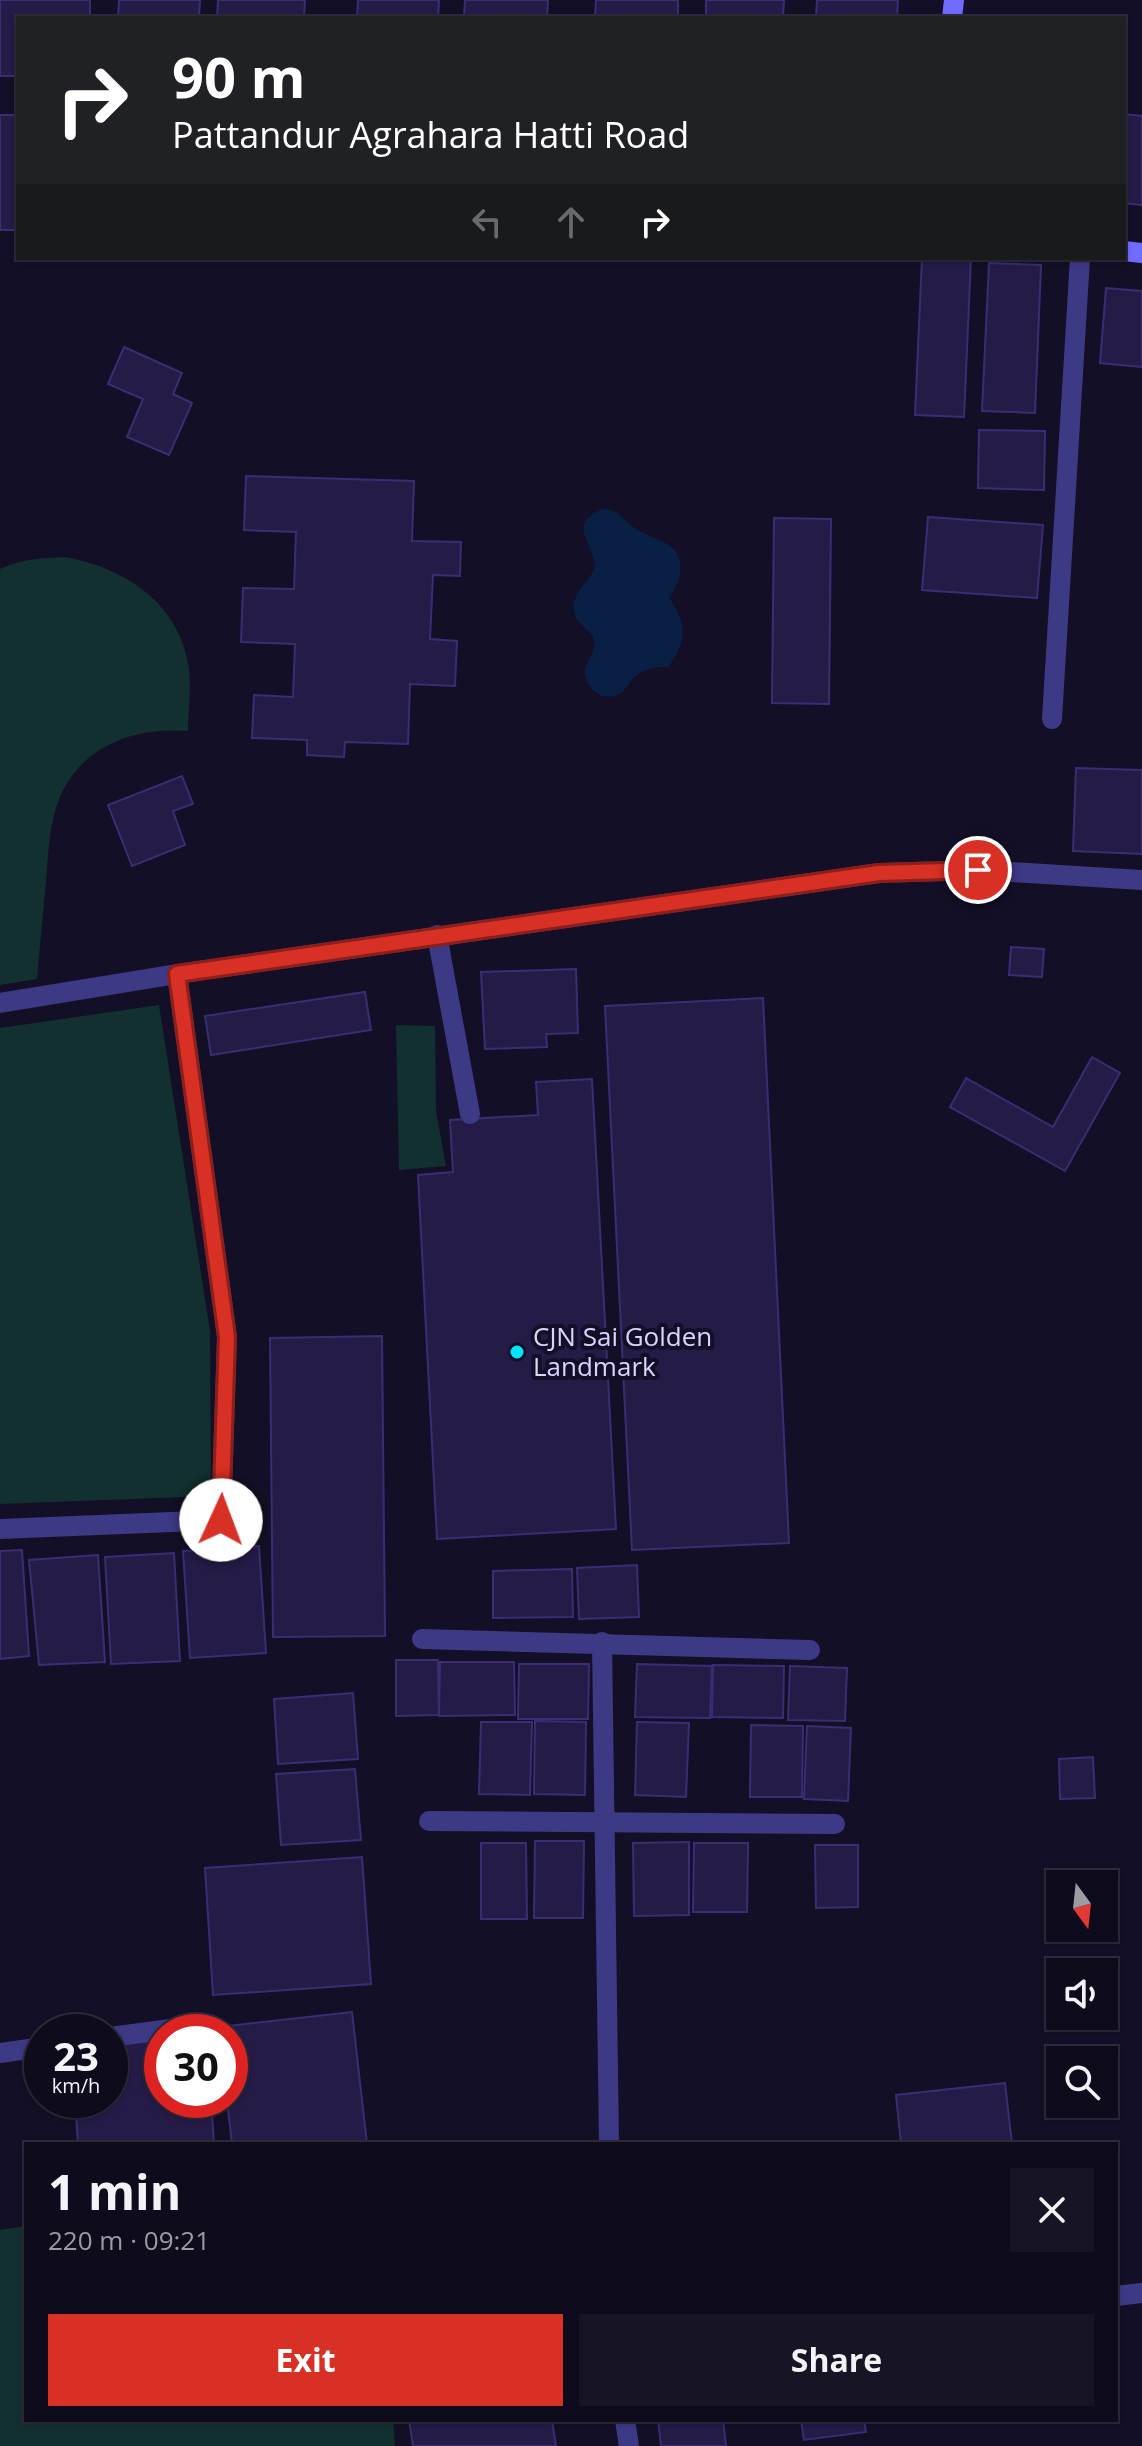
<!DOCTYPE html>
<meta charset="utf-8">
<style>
:root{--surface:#0e0b1c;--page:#171425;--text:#f1f3f6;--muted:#9b9ba3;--line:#2e2b3b;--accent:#d93025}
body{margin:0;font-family:"Open Sans",sans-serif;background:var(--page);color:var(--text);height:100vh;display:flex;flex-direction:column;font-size:30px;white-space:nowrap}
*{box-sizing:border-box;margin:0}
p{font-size:26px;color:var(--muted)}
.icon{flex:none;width:44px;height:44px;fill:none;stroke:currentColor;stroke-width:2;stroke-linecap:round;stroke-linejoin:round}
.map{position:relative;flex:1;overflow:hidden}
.panel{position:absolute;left:24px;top:2142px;width:1094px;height:280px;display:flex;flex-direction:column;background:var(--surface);border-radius:0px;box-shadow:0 2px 6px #0004,0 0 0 2px var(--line)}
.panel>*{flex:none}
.hud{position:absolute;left:16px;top:16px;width:1110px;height:244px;border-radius:0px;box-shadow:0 2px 6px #0004,0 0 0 2px var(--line);background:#202124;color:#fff;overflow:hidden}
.needle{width:52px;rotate:165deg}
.tools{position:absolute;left:1046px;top:1870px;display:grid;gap:16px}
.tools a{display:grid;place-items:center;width:72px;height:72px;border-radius:0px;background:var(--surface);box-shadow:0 2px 6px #0004,0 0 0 2px var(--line);font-size:40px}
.speed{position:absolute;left:24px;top:2014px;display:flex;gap:16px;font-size:40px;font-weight:700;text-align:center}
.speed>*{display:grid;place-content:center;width:104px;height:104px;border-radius:50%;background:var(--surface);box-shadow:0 2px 6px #0004,0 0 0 2px var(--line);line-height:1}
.speed small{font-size:20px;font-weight:400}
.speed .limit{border:12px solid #d22;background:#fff;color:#111}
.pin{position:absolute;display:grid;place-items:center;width:68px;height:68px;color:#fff;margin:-34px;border:4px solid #fff;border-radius:50%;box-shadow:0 2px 8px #0007}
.me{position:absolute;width:88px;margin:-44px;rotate:2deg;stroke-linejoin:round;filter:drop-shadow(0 0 6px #0008)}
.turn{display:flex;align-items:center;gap:28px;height:168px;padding:0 24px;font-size:36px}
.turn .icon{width:104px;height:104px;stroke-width:2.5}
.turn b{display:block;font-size:56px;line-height:68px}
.lanes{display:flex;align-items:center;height:76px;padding:0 24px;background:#0003;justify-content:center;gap:40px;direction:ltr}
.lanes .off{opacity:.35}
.round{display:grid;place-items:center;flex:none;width:84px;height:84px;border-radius:0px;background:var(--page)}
.head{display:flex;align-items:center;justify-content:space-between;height:136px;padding:0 24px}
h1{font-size:48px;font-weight:700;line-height:60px}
.primary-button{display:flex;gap:16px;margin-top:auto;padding:16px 24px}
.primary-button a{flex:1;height:92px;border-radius:0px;background:var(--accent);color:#fff;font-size:32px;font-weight:700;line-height:92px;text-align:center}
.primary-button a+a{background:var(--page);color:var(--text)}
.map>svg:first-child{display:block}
.green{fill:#12302f}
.water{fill:#0a1f44}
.building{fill:#241b47;stroke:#3b2d73;stroke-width:2}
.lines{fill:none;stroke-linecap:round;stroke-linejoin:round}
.lane{stroke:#3d3a85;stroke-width:20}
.street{stroke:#3d3a85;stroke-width:20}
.secondary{stroke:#6f6bff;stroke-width:20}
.route-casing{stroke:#8d1f18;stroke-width:20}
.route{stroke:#d93025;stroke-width:14}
.poi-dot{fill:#00e5ff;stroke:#130f26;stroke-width:3}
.labels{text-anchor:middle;stroke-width:8;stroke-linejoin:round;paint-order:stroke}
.poi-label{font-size:26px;fill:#d9d4ff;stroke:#130f26;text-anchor:start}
</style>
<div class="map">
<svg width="1142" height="2446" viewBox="0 0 1142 2446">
<rect width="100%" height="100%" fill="#130f26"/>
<g class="green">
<path d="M65,557c57,10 112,44 123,106 4,21 0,46 0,68 -66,-5 -124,24 -136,94 -4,18 -4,37 -6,56 -3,32 -6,65 -9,98l-37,6v-416c21,-10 42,-11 65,-12z"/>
<polygon points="159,1005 210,1331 211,1496 0,1504 0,1028"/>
<polygon points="396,1025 435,1026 436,1111 446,1166 399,1170"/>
<polygon points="26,2226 26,2420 393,2420 395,2446 0,2446 0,2230"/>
</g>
<path class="water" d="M603,509c17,1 18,9 30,18 11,7 23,11 34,17 21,12 14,38 2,54 18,23 18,46 -1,69 -12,0 -20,1 -30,7 -7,5 -10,13 -16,18 -15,12 -34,0 -37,-17 -2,-13 12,-22 9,-34 -2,-10 -10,-12 -15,-19 -16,-23 8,-36 16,-54 1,-25 -31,-43 8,-59z"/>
<g class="building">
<polygon points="0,0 90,0 90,18 18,18 18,76 0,76"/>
<polygon points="119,0 200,0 199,18 118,18"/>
<polygon points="218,0 305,0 304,18 217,18"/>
<polygon points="358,0 439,0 438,18 357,18"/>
<polygon points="465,0 548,0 547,18 464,18"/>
<polygon points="596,0 678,0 678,18 595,18"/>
<polygon points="706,0 784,0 783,18 706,18"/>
<polygon points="817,0 898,0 897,18 816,18"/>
<polygon points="1124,114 1142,116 1142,205 1124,203"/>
<rect x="0" y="115" width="18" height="115"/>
<polygon points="922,258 971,258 964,417 915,415"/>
<polygon points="989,263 1041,265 1035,413 982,411"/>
<polygon points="1106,288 1142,291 1142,367 1100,363"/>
<polygon points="124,347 182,373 173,394 192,403 169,455 127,437 143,399 108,384"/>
<polygon points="979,430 1045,431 1044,490 978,488"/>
<polygon points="246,476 414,481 412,541 461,542 460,576 433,575 430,639 457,641 455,686 410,684 408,744 345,742 344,757 307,755 307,740 252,738 254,695 293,697 295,644 241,642 243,588 294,589 296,532 244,530"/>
<polygon points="928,517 1043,525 1037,598 922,590"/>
<polygon points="774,518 831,519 829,704 772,703"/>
<polygon points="1076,768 1142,770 1142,854 1073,851"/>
<polygon points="182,776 193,804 173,811 185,845 132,866 108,805"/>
<polygon points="1011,947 1044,949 1042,977 1009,975"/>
<polygon points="576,969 578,1033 546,1034 547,1047 485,1049 481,972"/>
<polygon points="365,992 371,1030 211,1055 205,1016"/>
<polygon points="763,998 789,1543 632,1550 605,1006"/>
<polygon points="1092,1057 1120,1073 1065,1171 950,1107 966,1078 1053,1127"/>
<polygon points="592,1079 616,1529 437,1539 418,1175 453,1172 450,1120 538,1115 536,1082"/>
<polygon points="382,1336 385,1636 273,1637 270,1338"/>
<polygon points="259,1546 266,1653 190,1658 183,1551"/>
<polygon points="22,1550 29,1656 0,1659 0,1551"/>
<polygon points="174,1553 180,1661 111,1664 105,1557"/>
<polygon points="98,1555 105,1662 39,1665 29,1560"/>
<polygon points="637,1565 639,1617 579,1619 577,1568"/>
<polygon points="572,1569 573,1617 493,1618 493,1571"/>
<polygon points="396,1660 438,1660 439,1715 396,1716"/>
<polygon points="440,1662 514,1662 515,1715 439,1716"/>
<polygon points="519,1664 589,1664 588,1719 518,1719"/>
<polygon points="637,1664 712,1666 710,1718 635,1717"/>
<polygon points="713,1665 784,1666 783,1718 712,1717"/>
<polygon points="790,1666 847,1668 845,1721 788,1720"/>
<polygon points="353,1693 358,1759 278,1764 274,1699"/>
<polygon points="535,1721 586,1722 585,1795 534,1794"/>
<polygon points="481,1722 532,1722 530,1795 479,1794"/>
<polygon points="637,1722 689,1723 686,1797 635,1795"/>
<polygon points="751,1725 803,1726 802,1797 750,1797"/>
<polygon points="807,1726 851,1728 848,1801 804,1799"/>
<polygon points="1093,1757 1095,1798 1060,1799 1059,1759"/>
<polygon points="355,1769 361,1840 281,1845 276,1774"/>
<polygon points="535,1841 584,1841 583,1918 534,1918"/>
<polygon points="689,1842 689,1915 634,1916 633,1843"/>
<polygon points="481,1843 526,1843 527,1919 481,1919"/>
<polygon points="694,1843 748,1843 747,1912 693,1912"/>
<polygon points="815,1845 858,1845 858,1907 816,1908"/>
<polygon points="362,1857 371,1984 213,1995 205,1868"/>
<polygon points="352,2012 367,2144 232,2144 227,2100 230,2100 230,2032 220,2032 219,2027"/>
<polygon points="162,2040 162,2100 211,2100 214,2144 78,2144 75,2100 110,2100 110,2044"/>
<polygon points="1005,2083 1012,2144 901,2144 896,2095"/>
<polygon points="409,2420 552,2420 556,2446 413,2446"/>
<polygon points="658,2420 723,2420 726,2446 661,2446"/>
<polygon points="801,2420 864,2420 866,2432 804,2440"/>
</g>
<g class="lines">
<g class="lane">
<polyline points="437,935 470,1114"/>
<polyline points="110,2037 209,2024"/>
<polyline points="0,2053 42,2047"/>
</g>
<g class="street">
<polyline points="1052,719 1080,258"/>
<polyline points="0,1003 177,974 879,873 978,870 1142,880"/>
<polyline points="0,1529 221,1520 227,1337 177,974"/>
<polyline points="422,1639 810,1650"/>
<polyline points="602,1642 609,2144"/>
<polyline points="429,1821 835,1824"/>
<polyline points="1116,2296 1142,2293"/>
<polyline points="625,2420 629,2446"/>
</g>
<g class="secondary">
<polyline points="952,18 954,0"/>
<polyline points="1124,251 1142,253"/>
</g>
</g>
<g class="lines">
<defs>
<polyline id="route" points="221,1520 227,1337 177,974 879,873 978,870"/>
</defs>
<use href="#route" class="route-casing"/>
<use href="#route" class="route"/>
</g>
<circle class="poi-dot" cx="517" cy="1352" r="8"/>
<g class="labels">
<g class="poi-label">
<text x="533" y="1346">CJN Sai Golden<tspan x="533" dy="30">Landmark</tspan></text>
</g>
</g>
</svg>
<div class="tools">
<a><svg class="needle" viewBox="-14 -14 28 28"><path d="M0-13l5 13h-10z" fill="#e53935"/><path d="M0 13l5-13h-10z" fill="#9b9ba3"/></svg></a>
<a><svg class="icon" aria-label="sound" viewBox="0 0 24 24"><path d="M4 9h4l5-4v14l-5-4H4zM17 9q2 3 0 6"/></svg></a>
<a><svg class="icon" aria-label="search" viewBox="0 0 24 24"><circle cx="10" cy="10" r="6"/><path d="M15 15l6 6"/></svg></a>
</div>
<div class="speed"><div>23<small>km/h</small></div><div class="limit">30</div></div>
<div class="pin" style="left:978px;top:870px;background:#d93025"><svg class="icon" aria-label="arrive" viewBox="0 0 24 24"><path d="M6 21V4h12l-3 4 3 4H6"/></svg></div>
<svg class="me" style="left:221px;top:1520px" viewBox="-20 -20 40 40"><circle r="19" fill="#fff"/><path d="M0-13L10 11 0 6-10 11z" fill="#d93025"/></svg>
<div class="hud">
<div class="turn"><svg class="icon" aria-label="right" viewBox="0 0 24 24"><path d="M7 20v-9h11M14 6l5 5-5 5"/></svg><div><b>90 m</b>Pattandur Agrahara Hatti Road</div></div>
<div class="lanes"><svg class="icon off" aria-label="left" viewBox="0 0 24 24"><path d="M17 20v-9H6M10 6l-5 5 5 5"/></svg><svg class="icon off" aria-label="ahead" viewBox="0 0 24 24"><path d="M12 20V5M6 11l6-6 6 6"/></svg><svg class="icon" aria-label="right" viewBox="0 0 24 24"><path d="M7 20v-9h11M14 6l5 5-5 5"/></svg></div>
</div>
<section class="panel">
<div class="head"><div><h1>1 min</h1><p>220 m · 09:21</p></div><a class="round"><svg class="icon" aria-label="close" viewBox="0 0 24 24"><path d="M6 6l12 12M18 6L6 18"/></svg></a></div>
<div class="primary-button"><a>Exit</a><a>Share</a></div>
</section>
</div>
